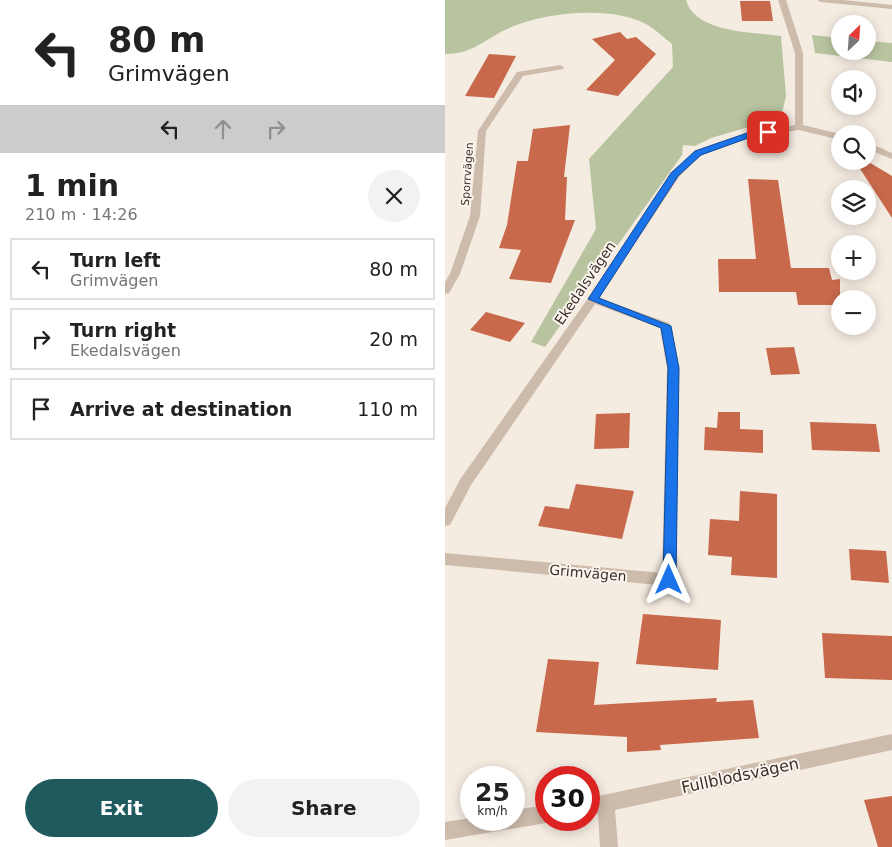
<!DOCTYPE html>
<meta charset="utf-8">
<style>
:root{--surface:#fff;--page:#f2f2f2;--text:#222;--muted:#767676;--line:#e0e0e0;--accent:#1f5a5e}
body{margin:0;font-family:"DejaVu Sans",sans-serif;background:var(--page);color:var(--text);height:100vh;display:flex;flex-direction:column;font-size:19px;white-space:nowrap}
*{box-sizing:border-box;margin:0}
p{font-size:16px;color:var(--muted)}
.icon{flex:none;width:28px;height:28px;fill:none;stroke:currentColor;stroke-width:2;stroke-linecap:round;stroke-linejoin:round}
.map{position:relative;flex:1;overflow:hidden}
.sheet{display:flex;flex-direction:column;background:var(--surface);width:445px}
.sheet>*{flex:none}
.guide{background:#fff;color:var(--text);overflow:hidden}
.needle{width:32px;rotate:25deg}
.fabs{position:absolute;left:386px;top:15px;display:grid;gap:10px}
.fabs a{display:grid;place-items:center;width:45px;height:45px;border-radius:50%;background:var(--surface);box-shadow:0 2px 12px #0003;font-size:25px}
.speed{position:absolute;left:15px;top:766px;display:flex;gap:10px;font-size:25px;font-weight:700;text-align:center}
.speed>*{display:grid;place-content:center;width:65px;height:65px;border-radius:50%;background:var(--surface);box-shadow:0 2px 12px #0003;line-height:1}
.speed small{font-size:12px;font-weight:400}
.speed .limit{border:8px solid #d22;background:#fff;color:#111}
.pin{position:absolute;display:grid;place-items:center;width:42px;height:42px;color:#fff;margin:-21px;border-radius:10px;box-shadow:0 2px 8px #0006}
.me{position:absolute;width:55px;margin:-28px;rotate:0deg;stroke-linejoin:round;filter:drop-shadow(0 0 4px #0008)}
.turn{display:flex;align-items:center;gap:18px;height:105px;padding:0 25px;font-size:22px}
.turn .icon{width:65px;height:65px;stroke-width:2.5}
.turn b{display:block;font-size:35px;line-height:42px}
.lanes{display:flex;align-items:center;height:48px;padding:0 25px;background:#0003;justify-content:center;gap:25px;direction:ltr}
.lanes .off{opacity:.35}
.round{display:grid;place-items:center;flex:none;width:52px;height:52px;border-radius:26px;background:var(--page)}
.head{display:flex;align-items:center;justify-content:space-between;height:85px;padding:0 25px}
h1{font-size:30px;font-weight:700;line-height:38px}
.action{display:flex;gap:10px;margin-top:auto;padding:10px 25px}
.action a{flex:1;height:58px;border-radius:30px;background:var(--accent);color:#fff;font-size:20px;font-weight:700;line-height:58px;text-align:center}
.action a+a{background:var(--page);color:var(--text)}
ul{padding:0;list-style:none}
li{display:flex;align-items:center;gap:15px;height:62px;margin:0 10px 8px;padding:0 15px;border:2px solid var(--line);border-radius:0px}
li div{flex:1}
li b{display:block;font-size:19px}
li em{font-style:normal}
main{display:flex;flex:1;min-height:0}
.map>svg:first-child{display:block}
.green{fill:#b8c4a0}
.building{fill:#c8694b}
.lines{fill:none;stroke-linecap:round;stroke-linejoin:round}
.minor{fill:#cdbbac;fill-rule:evenodd}
.route{fill:#1a73e8;stroke:#114b97}
.labels{text-anchor:middle;stroke-width:4;stroke-linejoin:round;paint-order:stroke}
.far-street-label{font-size:11px;fill:#3b302b;stroke:#fbf5ee}
.street-label{font-size:14px;fill:#3b302b;stroke:#fbf5ee}
.near-street-label{font-size:16px;fill:#3b302b;stroke:#fbf5ee}
</style>
<main>
<section class="sheet">
<div class="guide">
<div class="turn"><svg class="icon" aria-label="left" viewBox="0 0 24 24"><path d="M17 20v-9H6M10 6l-5 5 5 5"/></svg><div><b>80 m</b>Grimvägen</div></div>
<div class="lanes"><svg class="icon" aria-label="left" viewBox="0 0 24 24"><path d="M17 20v-9H6M10 6l-5 5 5 5"/></svg><svg class="icon off" aria-label="ahead" viewBox="0 0 24 24"><path d="M12 20V5M6 11l6-6 6 6"/></svg><svg class="icon off" aria-label="right" viewBox="0 0 24 24"><path d="M7 20v-9h11M14 6l5 5-5 5"/></svg></div>
</div>
<div class="head"><div><h1>1 min</h1><p>210 m · 14:26</p></div><a class="round"><svg class="icon" aria-label="close" viewBox="0 0 24 24"><path d="M6 6l12 12M18 6L6 18"/></svg></a></div>
<ul>
<li><svg class="icon" aria-label="left" viewBox="0 0 24 24"><path d="M17 20v-9H6M10 6l-5 5 5 5"/></svg><div><b>Turn left</b><p>Grimvägen</p></div><em>80 m</em></li>
<li><svg class="icon" aria-label="right" viewBox="0 0 24 24"><path d="M7 20v-9h11M14 6l5 5-5 5"/></svg><div><b>Turn right</b><p>Ekedalsvägen</p></div><em>20 m</em></li>
<li><svg class="icon" aria-label="arrive" viewBox="0 0 24 24"><path d="M6 21V4h12l-3 4 3 4H6"/></svg><div><b>Arrive at destination</b></div><em>110 m</em></li>
</ul>
<div class="action"><a>Exit</a><a>Share</a></div>
</section>
<div class="map">
<svg width="447" height="847" viewBox="0 0 447 847">
<rect width="100%" height="100%" fill="#f4ebe1"/>
<g class="green">
<path d="M0,0h241c9,33 67,32 95,36l5,60 -4,17 -16,9 -55,16 -16,8 -12,-1 -1,10 -137,192 -14,-5 65,-113 -7,-70 84,-92 -1,-23c-8,-6 -16,-14 -24,-19 -36,-20 -104,-13 -141,4 -23,11 -35,25 -62,25z"/>
<polygon points="367,35 395,38 395,51 422,51 423,41 447,43 447,62 370,53"/>
</g>
<g class="building">
<polygon points="295,1 325,1 328,21 297,21"/>
<polygon points="175,32 182,39 191,37 211,54 173,96 141,90 170,60 147,39"/>
<polygon points="44,54 71,56 49,98 20,96"/>
<polygon points="125,125 119,177 122,177 120,220 130,220 106,283 64,279 76,250 54,248 62,225 72,161 83,161 88,129"/>
<polygon points="410,161 422,161 447,176 447,218"/>
<polygon points="303,179 333,180 346,268 384,268 387,280 395,279 395,305 353,305 351,292 274,292 273,259 311,259"/>
<polygon points="41,312 80,323 65,342 25,330"/>
<polygon points="349,347 355,374 326,375 321,348"/>
<polygon points="273,412 295,412 295,429 318,430 318,453 259,450 260,427 272,428"/>
<polygon points="185,413 184,448 149,449 151,414"/>
<polygon points="365,422 431,424 435,452 367,450"/>
<polygon points="131,484 189,491 177,539 93,526 100,506 124,509"/>
<polygon points="295,491 332,494 332,578 286,575 287,557 263,555 265,519 294,521"/>
<polygon points="404,549 441,551 444,583 406,580"/>
<polygon points="198,614 276,620 273,670 191,664"/>
<polygon points="377,633 447,636 447,680 380,678"/>
<polygon points="103,659 154,662 149,705 272,698 271,702 308,700 314,738 215,745 216,750 182,752 182,737 91,732"/>
<polygon points="447,796 447,847 433,847 419,800"/>
</g>
<g class="lines">
<g class="minor">
<polygon points="333,0 341,0 358,53 358,125 395,134 395,140 354,130 307,137 256,155 234,177 154,298 224,323 226,326 234,368 231,580 229,584 224,586 0,565 0,553 217,573 222,368 215,328 150,304 26,485 5,525 0,526 0,508 16,478 144,297 227,173 250,151 302,133 350,125 350,53"/>
<polygon points="372,0 398,0 447,5 447,9 376,2"/>
<polygon points="115,65 119,67 118,69 78,76 41,131 35,216 15,274 4,293 0,294 0,282 5,274 25,216 33,131 72,72"/>
<polygon points="422,142 447,153 447,159 422,149"/>
<polygon points="447,734 447,750 170,810 173,847 155,847 153,814 144,815 144,798"/>
<polygon points="101,805 101,820 107,820 101,823 0,840 0,822 26,818 26,820 69,820 69,810"/>
</g>
</g>
<polygon class="route" points="323,129 327,132 326,133 306,137 256,155 233,176 154,298 226,326 234,368 231,580 224,585 218,580 223,368 216,328 143,299 226,173 250,151 302,133"/>
<g class="labels">
<g class="far-street-label">
<text transform="translate(22 174) rotate(-86)" y="4">Sporrvägen</text>
</g>
<g class="street-label">
<text transform="translate(140 283) rotate(-56)" y="5">Ekedalsvägen</text>
<text transform="translate(143 573) rotate(5)" y="5">Grimvägen</text>
</g>
<g class="near-street-label">
<text transform="translate(295 775) rotate(-12)" y="6">Fullblodsvägen</text>
</g>
</g>
</svg>
<div class="fabs">
<a><svg class="needle" viewBox="-14 -14 28 28"><path d="M0-13l5 13h-10z" fill="#e53935"/><path d="M0 13l5-13h-10z" fill="#767676"/></svg></a>
<a><svg class="icon" aria-label="sound" viewBox="0 0 24 24"><path d="M4 9h4l5-4v14l-5-4H4zM17 9q2 3 0 6"/></svg></a>
<a><svg class="icon" aria-label="search" viewBox="0 0 24 24"><circle cx="10" cy="10" r="6"/><path d="M15 15l6 6"/></svg></a>
<a><svg class="icon" aria-label="layers" viewBox="0 0 24 24"><path d="M12 4l9 5-9 5-9-5zM3 14l9 5 9-5"/></svg></a>
<a>+</a>
<a>−</a>
</div>
<div class="speed"><div>25<small>km/h</small></div><div class="limit">30</div></div>
<div class="pin" style="left:323px;top:132px;background:#d93025"><svg class="icon" aria-label="arrive" viewBox="0 0 24 24"><path d="M6 21V4h12l-3 4 3 4H6"/></svg></div>
<svg class="me" style="left:224px;top:580px" viewBox="-20 -20 40 40"><path d="M0-17L14 15 0 8-14 15z" fill="#1a73e8" stroke="#fff" stroke-width="4"/></svg>
</div>
</main>
